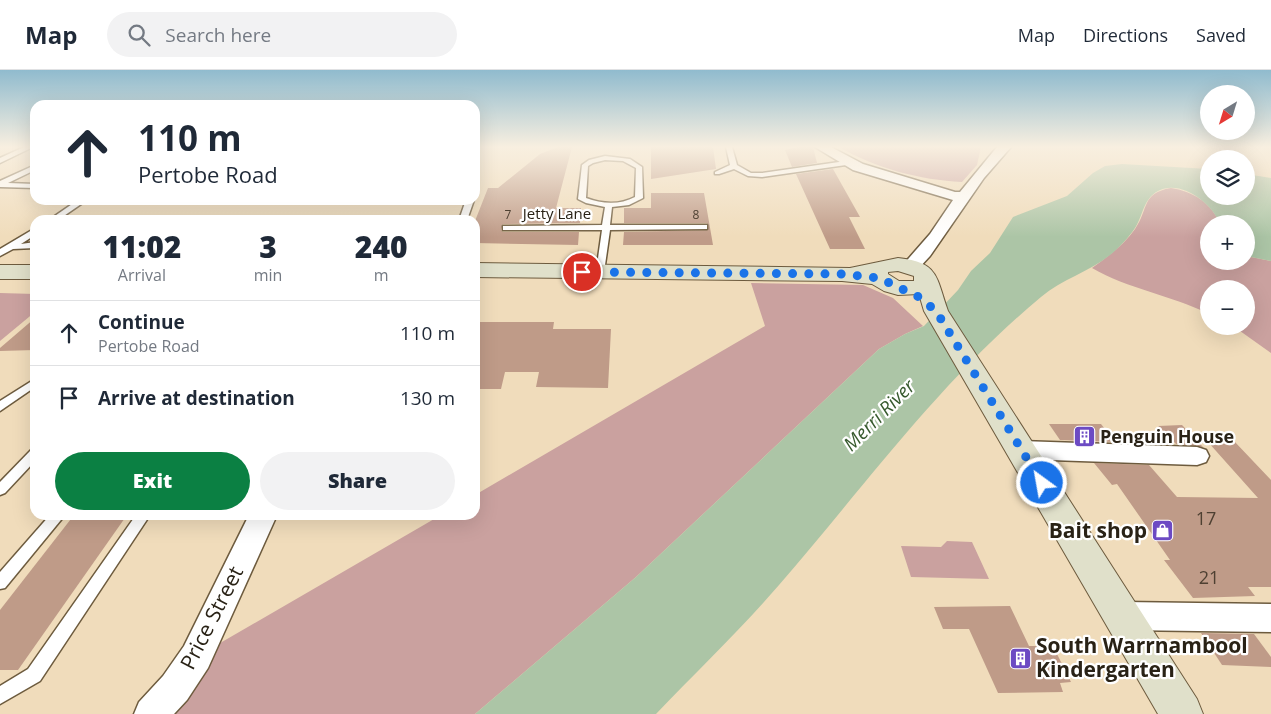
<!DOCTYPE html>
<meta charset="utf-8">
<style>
:root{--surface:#fff;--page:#f2f2f3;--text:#1f2937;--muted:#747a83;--line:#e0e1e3;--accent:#0b8043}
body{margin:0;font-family:"Open Sans",sans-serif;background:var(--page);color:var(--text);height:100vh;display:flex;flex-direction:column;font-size:19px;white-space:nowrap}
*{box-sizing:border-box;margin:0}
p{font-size:16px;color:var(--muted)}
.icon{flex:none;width:28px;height:28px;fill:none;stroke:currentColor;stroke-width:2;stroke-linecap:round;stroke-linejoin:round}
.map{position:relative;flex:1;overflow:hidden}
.panel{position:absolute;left:30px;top:145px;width:450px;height:305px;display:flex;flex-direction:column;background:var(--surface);border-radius:15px;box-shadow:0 5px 20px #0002}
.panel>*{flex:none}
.guide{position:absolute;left:30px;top:30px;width:450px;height:105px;border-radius:15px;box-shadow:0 5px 20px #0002;background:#fff;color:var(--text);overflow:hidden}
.needle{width:32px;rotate:218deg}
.controls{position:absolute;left:1200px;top:15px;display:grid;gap:10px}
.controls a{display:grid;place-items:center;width:55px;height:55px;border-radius:50%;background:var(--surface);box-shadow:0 5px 20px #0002;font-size:25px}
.pin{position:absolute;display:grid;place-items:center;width:42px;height:42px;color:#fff;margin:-21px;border:2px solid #fff;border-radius:50%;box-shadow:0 1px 5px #0007}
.me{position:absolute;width:55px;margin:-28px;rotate:328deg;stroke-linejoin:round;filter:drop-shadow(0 0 4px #0008)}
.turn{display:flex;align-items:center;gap:18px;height:105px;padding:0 25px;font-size:22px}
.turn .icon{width:65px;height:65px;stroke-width:2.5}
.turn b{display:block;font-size:35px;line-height:42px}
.eta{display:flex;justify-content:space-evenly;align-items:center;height:85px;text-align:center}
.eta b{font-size:30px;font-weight:800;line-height:35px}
.cta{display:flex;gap:10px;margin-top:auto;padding:10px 25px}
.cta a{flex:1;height:58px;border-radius:30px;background:var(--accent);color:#fff;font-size:20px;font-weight:800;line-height:58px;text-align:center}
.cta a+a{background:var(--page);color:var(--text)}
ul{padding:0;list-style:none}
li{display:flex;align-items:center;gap:15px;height:65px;padding:0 25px;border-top:1px solid var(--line)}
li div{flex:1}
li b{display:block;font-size:19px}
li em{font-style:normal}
header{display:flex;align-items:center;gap:30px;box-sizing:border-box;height:70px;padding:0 25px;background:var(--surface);border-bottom:1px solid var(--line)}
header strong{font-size:24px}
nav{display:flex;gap:28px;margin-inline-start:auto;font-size:18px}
.search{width:350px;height:45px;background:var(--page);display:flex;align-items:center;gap:12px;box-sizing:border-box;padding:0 18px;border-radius:28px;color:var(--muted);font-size:19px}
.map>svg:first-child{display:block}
.green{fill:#caa19f}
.water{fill:#acc5a6}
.building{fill:#bf9b88}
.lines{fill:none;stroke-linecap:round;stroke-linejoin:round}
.lane-casing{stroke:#6d5b3e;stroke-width:3}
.street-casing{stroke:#6d5b3e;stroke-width:3}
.secondary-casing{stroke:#6d5b3e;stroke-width:2}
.lane{fill:#fff;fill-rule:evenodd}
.street{fill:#fff;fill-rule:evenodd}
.secondary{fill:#e0e0ca;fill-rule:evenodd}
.route{stroke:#1a73e8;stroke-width:9;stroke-dasharray:0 16.2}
.labels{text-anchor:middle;stroke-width:4.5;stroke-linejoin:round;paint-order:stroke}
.far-number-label{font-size:12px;fill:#4e4032}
.far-street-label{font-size:15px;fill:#292216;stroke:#fff}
.poi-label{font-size:18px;font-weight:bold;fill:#292216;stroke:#fff;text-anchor:start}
.near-number-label{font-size:18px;fill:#4e4032}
.water-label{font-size:19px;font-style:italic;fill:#375a2e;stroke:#fff}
.near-poi-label{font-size:21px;font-weight:bold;fill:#292216;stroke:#fff;text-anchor:end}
.near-street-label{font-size:21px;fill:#292216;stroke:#fff}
</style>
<header>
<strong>Map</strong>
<div class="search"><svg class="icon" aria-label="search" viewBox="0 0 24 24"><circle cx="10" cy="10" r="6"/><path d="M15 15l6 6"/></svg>Search here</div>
<nav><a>Map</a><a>Directions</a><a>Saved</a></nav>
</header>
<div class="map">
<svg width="1271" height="644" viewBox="0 0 1271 644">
<rect width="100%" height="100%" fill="#f0dcbb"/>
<g class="green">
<path d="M839,77h142l-4,18 -15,17c-42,-2 -87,-14 -123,-35z"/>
<path d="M1171,118c21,3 41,15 49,36h-11v37h37v-5l25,5v92l-38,-27h13v-37h-37v25c-38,-19 -81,-25 -117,-46 15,-11 32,-23 43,-39 14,-20 6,-36 36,-41z"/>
<polygon points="751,213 863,215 893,228 923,256 905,264 879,279 636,507 475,644 151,644 196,587 441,445 475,445 475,425 765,256"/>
<polygon points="0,223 35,224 35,242 0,271"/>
<polygon points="947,471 972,472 989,509 911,507 901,476 941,477"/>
</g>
<path class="water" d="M1122,94l87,5v27h37v-22l25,4v83l-25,-5v-32h-26c-8,-21 -39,-45 -62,-33 -15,8 -15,25 -23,37 -6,9 -16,20 -25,27 -21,17 -48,24 -69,42 -100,83 -177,190 -262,288 -38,44 -82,86 -123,129h-181l161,-137 243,-228 26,-15 19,-8 34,-36 13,-19 19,-18 23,-36 54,-21 26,-23 12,-7z"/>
<g class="building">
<polygon points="558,77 572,77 556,138 581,138 580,153 503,154 501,160 503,162 579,162 578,175 475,173 475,151 488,118 498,118 540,84"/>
<polygon points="651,77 713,77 716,99 651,109"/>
<polygon points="798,77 813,77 817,93 792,97 785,80"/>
<polygon points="833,99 860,147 849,147 865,179 830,179 796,104"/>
<polygon points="651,123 704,123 713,175 623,175 624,162 708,160 707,153 624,153 624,138 651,138"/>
<polygon points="35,248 35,280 0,281 0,278"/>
<polygon points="475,252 554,252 553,259 611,259 608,318 536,317 539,302 505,302 501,319 475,319"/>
<polygon points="1049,354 1101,354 1115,372 1060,370"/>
<polygon points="1182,355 1203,377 1176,374 1158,356"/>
<polygon points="1234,371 1271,410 1271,517 1248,517 1255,526 1193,528 1164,490 1170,490 1117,414 1112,415 1094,393 1149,395 1177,427 1258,428 1208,372"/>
<polygon points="74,445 127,445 18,600 0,600 0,540"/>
<polygon points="1010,536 1029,576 1053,576 1071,612 1060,613 1063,622 998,623 969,559 943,559 934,537"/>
<polygon points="1201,563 1254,564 1271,587 1271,597 1222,595"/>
</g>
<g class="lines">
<defs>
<g id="lane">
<polygon points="24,77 33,77 0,93 0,88"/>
<polygon points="726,77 732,77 737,95 751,103 762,103 846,91 849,93 846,95 762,107 748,106 734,99 719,104 715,104 715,102 730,95"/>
<path d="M605,86l25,3 12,8 1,31 -14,7 -17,2 -2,18h97v4l-97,1 -6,42 -4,3 -4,-3 6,-42h-99v-4h3l96,-1 3,-18 -19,-4 -8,-4 4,-34 7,-5zM605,90l18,1 13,7 -1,29c-15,8 -33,7 -49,1l2,-32 5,-3z"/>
<polygon points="35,95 35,100 8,113 35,114 35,118 0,117 0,111"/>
<polygon points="78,130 87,130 58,150 49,150"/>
<polygon points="466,130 474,130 467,150 459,150"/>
<polygon points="32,160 35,160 35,165 21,174 35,172 35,178 13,179 0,186 0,179"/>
<polygon points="35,309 35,317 0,341 0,331"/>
<polygon points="35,379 35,391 5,423 0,425 0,412 31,380"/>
<polygon points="50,445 65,445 5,518 0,519 0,502"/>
<polygon points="136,445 150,445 40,611 0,634 0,616 28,599"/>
</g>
<g id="street">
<polygon points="815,77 831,77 863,94 955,122 960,122 997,77 1011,77 984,108 930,186 917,200 905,200 902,196 930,164 953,130 853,100"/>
<polygon points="1021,371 1197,377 1206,380 1209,386 1206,392 1197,395 1021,389 1012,386 1009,380 1012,374"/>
<polygon points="249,445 277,445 208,598 187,630 174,644 134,644 139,632 163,606 184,576"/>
<polygon points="1124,532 1271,534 1271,562 1124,560 1113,556 1108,546 1113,536"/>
</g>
<g id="secondary">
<path d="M898,188c41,4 38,19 50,53l249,388 6,15h-45l-234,-403 -5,-17 -21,1 -14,-4 -12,-7 -30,-3 -367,-4v-14l375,5zM898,201l16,5v5h-15l-11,-7v-2z"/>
<rect x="0" y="195" width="35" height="14"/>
</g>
</defs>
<use href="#lane" class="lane-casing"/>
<use href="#street" class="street-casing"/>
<use href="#secondary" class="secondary-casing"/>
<use href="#lane" class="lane"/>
<use href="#street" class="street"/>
<use href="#secondary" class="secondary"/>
</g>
<linearGradient id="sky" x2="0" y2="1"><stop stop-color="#90bbce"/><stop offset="0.46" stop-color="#f8efe0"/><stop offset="1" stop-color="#f8efe0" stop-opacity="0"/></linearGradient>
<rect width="1271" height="167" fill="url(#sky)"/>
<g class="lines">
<polyline class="route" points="582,202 842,204 879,208 919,227 936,241 1042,413"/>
</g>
<defs>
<symbol id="building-square" viewBox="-11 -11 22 22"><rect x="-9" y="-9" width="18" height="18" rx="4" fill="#6c4ac3" stroke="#fff"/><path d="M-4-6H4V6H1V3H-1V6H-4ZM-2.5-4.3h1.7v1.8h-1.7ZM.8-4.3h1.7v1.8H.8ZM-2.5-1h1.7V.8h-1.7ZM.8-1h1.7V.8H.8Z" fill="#fff"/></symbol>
<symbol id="shop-square" viewBox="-11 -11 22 22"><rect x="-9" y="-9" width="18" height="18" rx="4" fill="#6c4ac3" stroke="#fff"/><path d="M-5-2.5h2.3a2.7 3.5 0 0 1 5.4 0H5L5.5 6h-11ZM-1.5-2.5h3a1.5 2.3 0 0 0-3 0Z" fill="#fff"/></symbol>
</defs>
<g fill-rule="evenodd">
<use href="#building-square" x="1072" y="354" width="25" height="25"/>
<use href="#shop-square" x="1150" y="448" width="25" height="25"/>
<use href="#building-square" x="1008" y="576" width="25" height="25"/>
</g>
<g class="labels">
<g class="far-number-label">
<text x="508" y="149">7</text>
<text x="696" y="149">8</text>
</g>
<g class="far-street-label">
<text x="557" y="149">Jetty Lane</text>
</g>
<g class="poi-label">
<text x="1100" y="373">Penguin House</text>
</g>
<g class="near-number-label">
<text x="1206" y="455">17</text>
<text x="1209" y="514">21</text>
</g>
<g class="water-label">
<text transform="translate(879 345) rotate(-45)" y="7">Merri River</text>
</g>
<g class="near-poi-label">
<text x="1147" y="468">Bait shop</text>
<text x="1036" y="583" text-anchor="start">South Warrnambool<tspan x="1036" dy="24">Kindergarten</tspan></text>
</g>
<g class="near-street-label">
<text transform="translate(212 548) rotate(-63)" y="7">Price Street</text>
</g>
</g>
</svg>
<div class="controls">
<a><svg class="needle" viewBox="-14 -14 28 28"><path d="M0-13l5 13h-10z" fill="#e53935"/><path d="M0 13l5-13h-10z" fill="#747a83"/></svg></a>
<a><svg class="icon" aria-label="layers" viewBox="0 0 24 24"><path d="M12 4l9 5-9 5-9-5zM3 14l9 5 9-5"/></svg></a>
<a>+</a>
<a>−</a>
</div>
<div class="pin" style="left:582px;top:202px;background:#d93025"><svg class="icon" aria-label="arrive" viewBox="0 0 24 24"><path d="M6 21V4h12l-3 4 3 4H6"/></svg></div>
<svg class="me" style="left:1042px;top:413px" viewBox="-20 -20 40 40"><circle r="17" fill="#1a73e8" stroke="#fff" stroke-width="3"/><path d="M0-11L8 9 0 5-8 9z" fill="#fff"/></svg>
<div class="guide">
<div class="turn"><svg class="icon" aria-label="ahead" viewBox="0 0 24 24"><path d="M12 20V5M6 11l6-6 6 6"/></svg><div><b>110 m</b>Pertobe Road</div></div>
</div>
<section class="panel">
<div class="eta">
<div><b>11:02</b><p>Arrival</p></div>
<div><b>3</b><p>min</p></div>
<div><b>240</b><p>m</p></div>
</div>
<ul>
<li><svg class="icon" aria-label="ahead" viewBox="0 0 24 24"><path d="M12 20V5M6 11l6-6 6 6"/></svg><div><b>Continue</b><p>Pertobe Road</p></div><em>110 m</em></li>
<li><svg class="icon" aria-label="arrive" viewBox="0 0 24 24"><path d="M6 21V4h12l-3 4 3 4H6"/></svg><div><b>Arrive at destination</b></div><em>130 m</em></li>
</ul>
<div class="cta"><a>Exit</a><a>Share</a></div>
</section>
</div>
